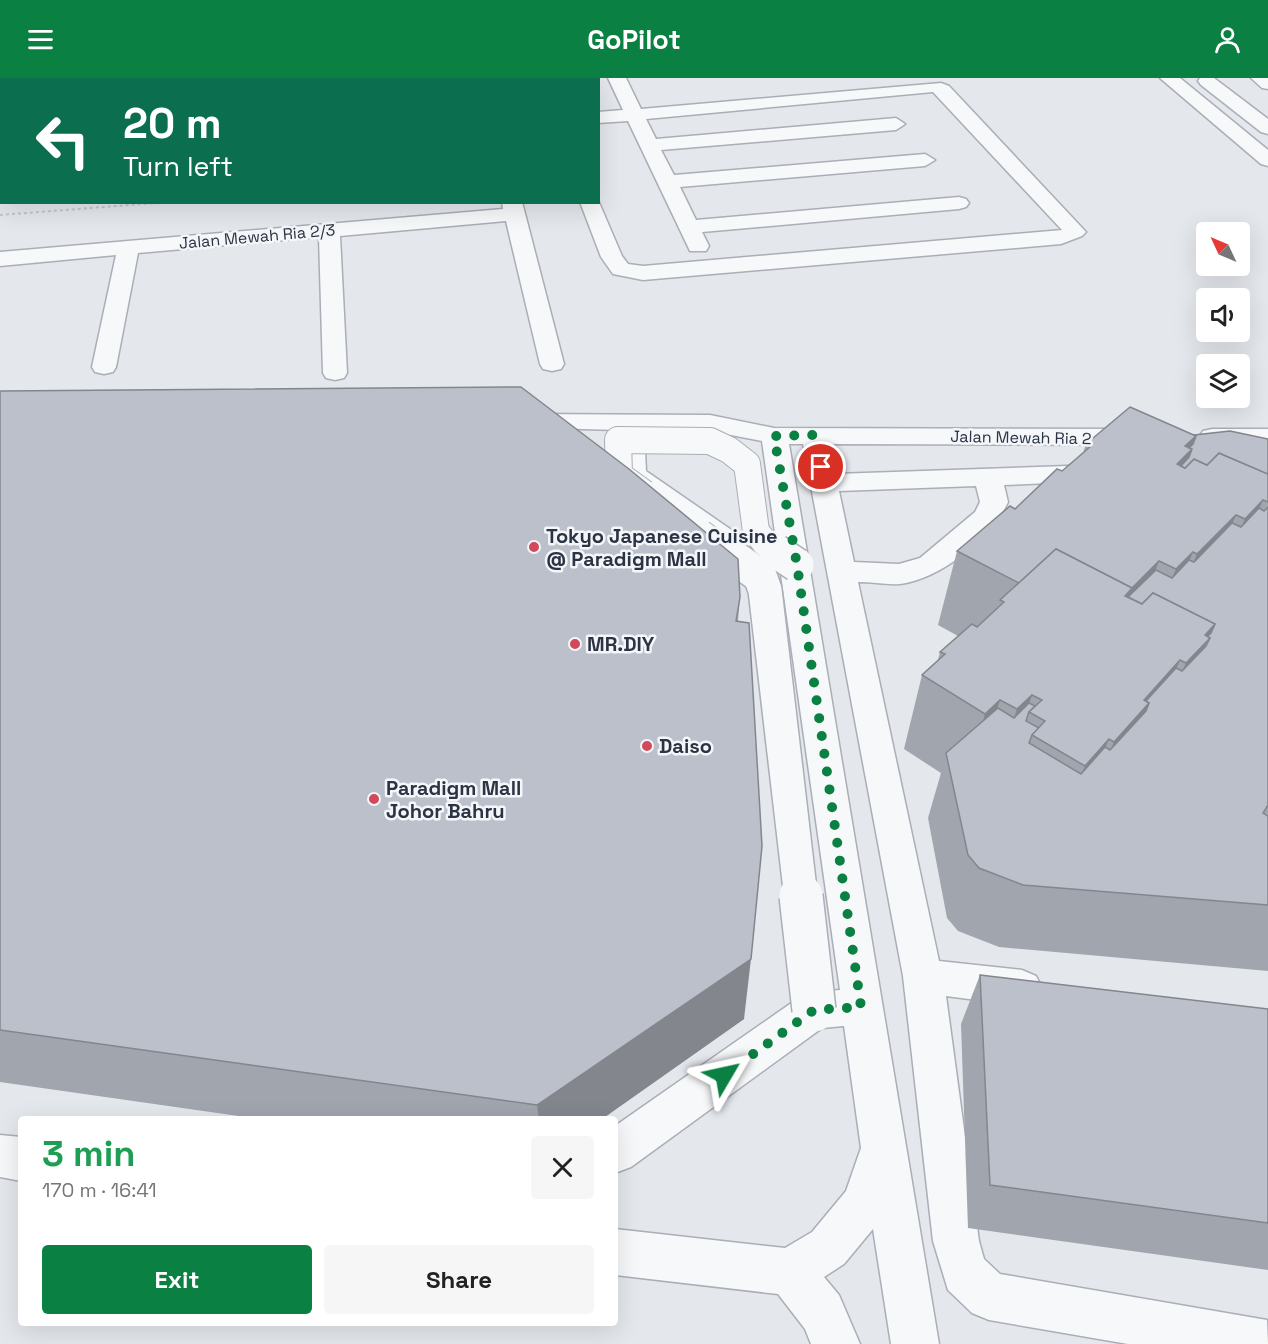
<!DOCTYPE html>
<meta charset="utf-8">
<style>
:root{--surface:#fff;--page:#f6f6f6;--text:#222;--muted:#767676;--accent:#0b8043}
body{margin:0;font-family:"Space Grotesk",sans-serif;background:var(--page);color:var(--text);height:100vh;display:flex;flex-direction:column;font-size:22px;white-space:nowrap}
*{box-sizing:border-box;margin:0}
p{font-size:20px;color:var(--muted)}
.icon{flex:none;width:33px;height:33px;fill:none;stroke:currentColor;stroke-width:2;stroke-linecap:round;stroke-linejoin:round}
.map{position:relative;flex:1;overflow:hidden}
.drawer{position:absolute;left:18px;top:1038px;width:600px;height:210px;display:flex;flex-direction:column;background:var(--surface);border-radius:6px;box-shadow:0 6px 24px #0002}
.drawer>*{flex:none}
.hud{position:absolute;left:0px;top:0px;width:600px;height:126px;box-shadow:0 6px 24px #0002;background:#0b6e4f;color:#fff;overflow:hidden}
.needle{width:39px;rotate:314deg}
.controls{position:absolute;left:1196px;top:144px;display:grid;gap:12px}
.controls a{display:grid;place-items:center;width:54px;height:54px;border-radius:6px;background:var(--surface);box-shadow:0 6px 24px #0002;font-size:30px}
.pin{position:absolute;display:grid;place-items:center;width:51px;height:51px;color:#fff;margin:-26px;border:3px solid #fff;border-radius:50%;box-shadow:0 2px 6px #0007}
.me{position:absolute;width:66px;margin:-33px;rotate:54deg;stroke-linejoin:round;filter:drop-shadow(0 0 4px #0008)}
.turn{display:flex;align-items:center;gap:21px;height:126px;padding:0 24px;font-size:27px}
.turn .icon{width:78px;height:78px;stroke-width:2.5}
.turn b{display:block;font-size:42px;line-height:51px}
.round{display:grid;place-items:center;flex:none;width:63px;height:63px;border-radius:6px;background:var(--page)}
.headline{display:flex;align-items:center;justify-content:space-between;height:102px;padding:0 24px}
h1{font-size:36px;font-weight:600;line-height:45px;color:#1e9e55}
.cta{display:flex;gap:12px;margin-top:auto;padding:12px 24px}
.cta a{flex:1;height:69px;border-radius:6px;background:var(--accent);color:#fff;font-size:24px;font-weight:600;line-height:69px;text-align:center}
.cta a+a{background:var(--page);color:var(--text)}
header{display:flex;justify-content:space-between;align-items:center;height:78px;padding:0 24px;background:var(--accent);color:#fff;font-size:27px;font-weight:600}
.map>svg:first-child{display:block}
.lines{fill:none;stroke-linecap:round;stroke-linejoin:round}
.minor-casing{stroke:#a9aeb7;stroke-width:3}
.path{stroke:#c2c5cb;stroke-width:2;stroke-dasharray:3 3;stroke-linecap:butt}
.minor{fill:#f7f8fa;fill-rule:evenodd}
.minor-bridge-far2-casing{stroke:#a9aeb7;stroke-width:28;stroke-linecap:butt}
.minor-bridge-far1-casing{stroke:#a9aeb7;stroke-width:36;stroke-linecap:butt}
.minor-bridge-casing{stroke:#a9aeb7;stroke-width:46;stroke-linecap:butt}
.minor-bridge-far2{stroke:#f7f8fa;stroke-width:26}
.minor-bridge-far1{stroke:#f7f8fa;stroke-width:33}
.minor-bridge{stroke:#f7f8fa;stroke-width:43}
.wall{fill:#a1a5ae}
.shaded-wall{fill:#83868d}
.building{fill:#bbc0ca;stroke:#83868d;stroke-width:1.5}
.route{stroke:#0b8043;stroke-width:10;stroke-dasharray:0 18}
.poi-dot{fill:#d1495b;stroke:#f4f6f9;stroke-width:2}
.labels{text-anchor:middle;stroke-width:5;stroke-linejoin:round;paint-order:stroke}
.far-street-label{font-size:16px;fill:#2b3445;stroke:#f4f6f9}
.poi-label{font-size:20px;font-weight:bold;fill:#2b3445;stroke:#f4f6f9;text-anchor:start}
</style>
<header><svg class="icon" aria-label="menu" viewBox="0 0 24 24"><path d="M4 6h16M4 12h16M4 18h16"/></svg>GoPilot<svg class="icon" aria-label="person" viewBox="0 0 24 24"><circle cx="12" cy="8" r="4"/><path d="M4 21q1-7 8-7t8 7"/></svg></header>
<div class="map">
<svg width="1268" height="1266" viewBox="0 0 1268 1266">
<rect width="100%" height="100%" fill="#e4e7ec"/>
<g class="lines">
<defs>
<g id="minor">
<rect x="298" y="0" width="18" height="2"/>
<rect x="383" y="0" width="18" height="2"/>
<rect x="472" y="0" width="18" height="2"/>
<polygon points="541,0 580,0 540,2"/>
<polygon points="608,0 626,0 641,31 941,5 949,8 1086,154 1082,158 1061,166 643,202 613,196 601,179 580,124 598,124 598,122 622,178 628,186 643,188 1062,152 933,14 646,41 656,61 896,40 905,46 896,52 661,72 674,97 925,76 935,82 925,88 680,109 696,142 959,119 966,121 969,125 966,129 959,131 702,154 709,168 706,173 690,173 628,43 598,45 598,34 623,32"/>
<polygon points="1160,0 1180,0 1268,72 1268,88 1261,86"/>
<polygon points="1200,0 1214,0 1268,41 1268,56 1261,54 1201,7 1198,3"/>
<polygon points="1251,0 1268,0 1268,11 1262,10"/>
<rect x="0" y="21" width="2" height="10"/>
<rect x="0" y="90" width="2" height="12"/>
<polygon points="502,124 522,124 564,286 561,291 552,293 543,291 540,286 506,143 340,158 347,295 344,300 335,302 326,300 323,295 319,159 138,175 116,289 113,294 104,296 95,294 92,289 116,177 0,188 0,174 503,131"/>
<path d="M521,336l189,1 64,13 363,1 9,2 4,6 -4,6 -9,2 -308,-1 6,30 262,-9 10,2 4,6 -4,6 -10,2 -93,4 4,17c-16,36 -68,77 -108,82 -13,1 -28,-2 -42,-2l81,379 83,9 14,6 6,12 -6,12 -14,6 -76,-10 33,245 5,18 16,15 267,46 1,24h-140l-139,-24 -17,-7 -24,-23 -15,-49 -30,-265 -100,-532h-14l150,900h-48l-18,-115 -29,35 -20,13 15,18 21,49h-49l-6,-15 -27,-35 -163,-19v-46l170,19 27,-16 34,-41 15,-43 -17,-122 -22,2 -191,139 -16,6v-47l185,-129 14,-5 26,-2 -78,-549 -52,-10 -66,-1 2,41 100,69 4,7 -4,7 -10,2 -10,-2 -103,-74 -4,-6 -1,-44 -106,-3 -4,-5 4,-5zM976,408l4,16 -5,10 -55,46 -21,6 -45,-2 -15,-71z"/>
<polygon points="1212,351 1268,351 1268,367 1203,365 1199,359 1203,353"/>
<polygon points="0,1057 21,1059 21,1103 0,1099"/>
</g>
</defs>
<use href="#minor" class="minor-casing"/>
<polyline class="path" points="0,137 168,124"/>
<use href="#minor" class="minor"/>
<defs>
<g id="minor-bridge-far2">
<polyline points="644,415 619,397 618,362 710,363 729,372 747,386 756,453 765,465 778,474"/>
<polyline points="701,455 727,474"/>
</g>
<g id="minor-bridge-far1">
<polyline points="725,473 760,498 765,512 801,820"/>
<polyline points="776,473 797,487"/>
</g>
<polyline id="minor-bridge" points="801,818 814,932"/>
</defs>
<use href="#minor-bridge-far2" class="minor-bridge-far2-casing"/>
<use href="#minor-bridge-far1" class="minor-bridge-far1-casing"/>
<use href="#minor-bridge" class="minor-bridge-casing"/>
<use href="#minor-bridge-far2" class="minor-bridge-far2"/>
<use href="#minor-bridge-far1" class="minor-bridge-far1"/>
<use href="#minor-bridge" class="minor-bridge"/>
</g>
<g class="wall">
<polygon points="0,313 740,519 738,543 744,941 602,1041 260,1041 0,1004"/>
<polygon points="1194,357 1268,361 1268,893 999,869 958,853 947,840 928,740 941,695 904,671 922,597 938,582 940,574 958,558 938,547 957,473 1015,431 1062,393 1083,375 1086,366"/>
<polygon points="980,897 1268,931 1268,1192 968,1150 961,946"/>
</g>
<g class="shaded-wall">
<polygon points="1196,358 1192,371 1182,398 1177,386 1185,368"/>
<polygon points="1263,422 1229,496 1211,515 1245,441"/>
<polygon points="1236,437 1203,511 1172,535 1197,476"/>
<polygon points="1193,474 1168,533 1160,529 1176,491"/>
<polygon points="1159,483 1139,534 1123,590 1125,518"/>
<polygon points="1215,546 1175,634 1152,659 1186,585 1205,557"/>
<polygon points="1180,582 1147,656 1083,737 1114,664 1144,622"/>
<polygon points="1032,617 1007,690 993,705 1017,631"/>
<polygon points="1000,622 977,695 963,709 985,636"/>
<polygon points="1109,661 1078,734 1055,760 1085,688"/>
<polygon points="751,881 744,941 602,1041 539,1041 537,1027"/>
</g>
<g class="building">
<polygon points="521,309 629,391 738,481 740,519 736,543 749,545 762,768 751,881 537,1027 0,952 0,313"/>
<polygon points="1130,329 1196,358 1185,368 1192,371 1177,386 1185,390 1194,381 1207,387 1219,375 1268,396 1268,424 1263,422 1245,441 1236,437 1197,476 1193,474 1176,491 1159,483 1132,510 1056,471 1019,505 957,473 1010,428 1015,431 1057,391 1062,393 1091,368 1086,366"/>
<polygon points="1230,353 1268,361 1268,396 1219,375 1207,387 1194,381 1185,390 1181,388 1189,379 1192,371 1189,370 1193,366 1196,358 1194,357"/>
<polygon points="1268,429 1268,727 1263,735 1268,738 1268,827 1023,807 979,790 968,777 946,675 998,630 1014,640 1029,625 1035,628 1029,634 1026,643 1039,650 1032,657 1029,665 1081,696 1105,669 1110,672 1146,633 1149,625 1146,623 1176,590 1182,593 1206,568 1210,560 1207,559 1211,555 1215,546 1153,515 1142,526 1128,519 1156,492 1172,500 1189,482 1194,484 1232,445 1241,449 1259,430 1264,433"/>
<polygon points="1056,471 1132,510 1125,518 1142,526 1153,515 1215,546 1205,557 1210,560 1186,585 1180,582 1144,622 1149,625 1114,664 1109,661 1085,688 1032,657 1045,643 1029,634 1042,622 1032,617 1017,631 1000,622 985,636 922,597 945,576 940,574 972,546 977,549 1004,524 1000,522"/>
<polygon points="980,897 1268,931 1268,1145 990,1107"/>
</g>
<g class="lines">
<polyline class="route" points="724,997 814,932 861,929 797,487 774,358 814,357 821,389"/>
</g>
<g class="poi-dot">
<circle cx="534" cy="469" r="6"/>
<circle cx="575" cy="566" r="6"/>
<circle cx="647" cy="668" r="6"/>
<circle cx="374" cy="721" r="6"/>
</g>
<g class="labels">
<g class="far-street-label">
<text transform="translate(257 158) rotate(-5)" y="6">Jalan Mewah Ria 2/3</text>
<text transform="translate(1021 359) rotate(1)" y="6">Jalan Mewah Ria 2</text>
</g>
<g class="poi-label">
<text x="546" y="465">Tokyo Japanese Cuisine<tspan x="546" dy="23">@ Paradigm Mall</tspan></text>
<text x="587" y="573">MR.DIY</text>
<text x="659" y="675">Daiso</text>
<text x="386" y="717">Paradigm Mall<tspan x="386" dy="23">Johor Bahru</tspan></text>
</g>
</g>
</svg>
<div class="controls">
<a><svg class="needle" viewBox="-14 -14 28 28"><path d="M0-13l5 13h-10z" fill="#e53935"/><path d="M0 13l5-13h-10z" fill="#767676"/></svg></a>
<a><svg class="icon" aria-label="sound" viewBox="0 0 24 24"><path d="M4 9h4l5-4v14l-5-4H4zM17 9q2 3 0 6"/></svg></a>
<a><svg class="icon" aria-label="layers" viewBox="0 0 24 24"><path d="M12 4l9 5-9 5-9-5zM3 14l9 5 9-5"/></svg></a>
</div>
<div class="pin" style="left:821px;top:389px;background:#d93025"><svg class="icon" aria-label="arrive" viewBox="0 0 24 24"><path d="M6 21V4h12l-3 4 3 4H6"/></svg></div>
<svg class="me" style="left:724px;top:997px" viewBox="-20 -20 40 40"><path d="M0-17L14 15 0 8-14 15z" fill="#0b8043" stroke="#fff" stroke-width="4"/></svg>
<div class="hud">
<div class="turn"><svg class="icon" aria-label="left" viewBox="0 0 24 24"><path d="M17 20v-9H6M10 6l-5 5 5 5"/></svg><div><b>20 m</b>Turn left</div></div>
</div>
<section class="drawer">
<div class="headline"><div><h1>3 min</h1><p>170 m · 16:41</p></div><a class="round"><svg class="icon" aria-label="close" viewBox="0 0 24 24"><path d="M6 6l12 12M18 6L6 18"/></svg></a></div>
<div class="cta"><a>Exit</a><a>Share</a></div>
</section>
</div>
